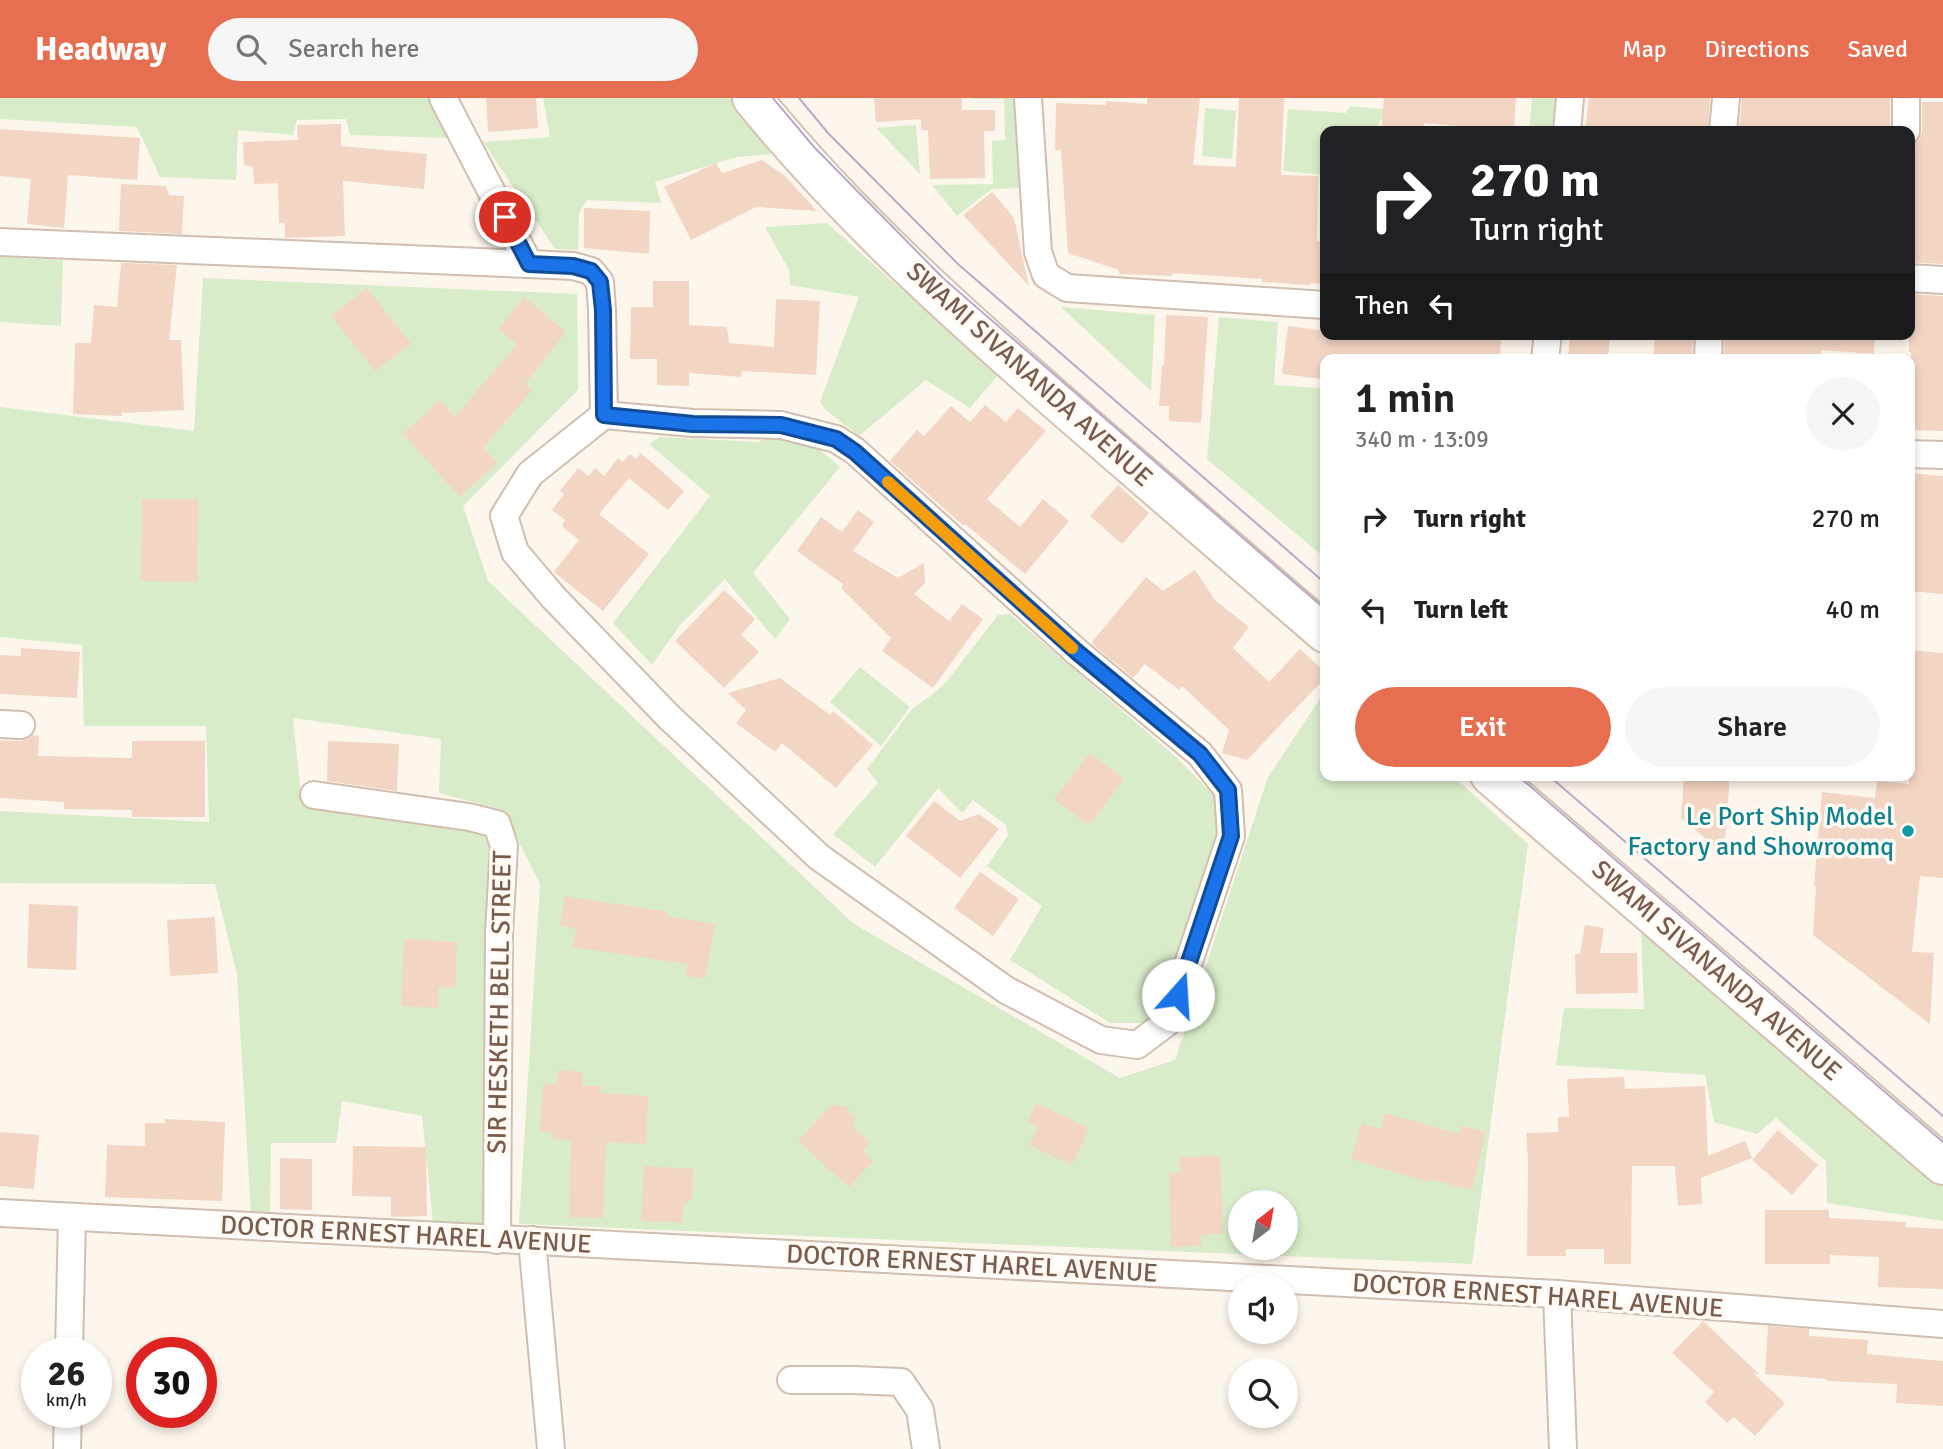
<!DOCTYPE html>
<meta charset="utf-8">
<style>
:root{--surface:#fff;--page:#f6f6f6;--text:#222;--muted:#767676;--accent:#e76f51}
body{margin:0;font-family:Signika,sans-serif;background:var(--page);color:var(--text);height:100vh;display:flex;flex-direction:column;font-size:26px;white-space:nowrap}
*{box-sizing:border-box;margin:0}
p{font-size:23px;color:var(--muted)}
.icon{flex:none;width:38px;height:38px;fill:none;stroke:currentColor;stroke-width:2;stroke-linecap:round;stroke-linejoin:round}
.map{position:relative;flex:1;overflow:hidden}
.sheet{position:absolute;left:1320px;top:256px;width:595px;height:427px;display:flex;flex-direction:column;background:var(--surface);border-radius:14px;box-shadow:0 4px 10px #0003}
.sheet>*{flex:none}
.banner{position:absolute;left:1320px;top:28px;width:595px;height:214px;border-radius:14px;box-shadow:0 4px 10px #0003;background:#202124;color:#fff;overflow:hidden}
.needle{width:46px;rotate:31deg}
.fabs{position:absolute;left:1228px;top:1092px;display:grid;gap:14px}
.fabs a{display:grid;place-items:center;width:70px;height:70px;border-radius:50%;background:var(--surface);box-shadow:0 4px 10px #0003;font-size:35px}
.speed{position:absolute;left:21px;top:1239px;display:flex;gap:14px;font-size:35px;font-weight:700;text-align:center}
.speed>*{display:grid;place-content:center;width:91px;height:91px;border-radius:50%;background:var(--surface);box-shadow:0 4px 10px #0003;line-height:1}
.speed small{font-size:18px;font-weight:400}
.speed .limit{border:10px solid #d22;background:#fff;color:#111}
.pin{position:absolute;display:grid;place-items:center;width:60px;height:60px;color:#fff;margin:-30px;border:4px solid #fff;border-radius:50%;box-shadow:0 2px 7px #0007}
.me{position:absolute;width:77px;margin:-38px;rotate:19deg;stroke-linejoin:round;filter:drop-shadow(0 0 5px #0008)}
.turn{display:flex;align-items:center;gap:24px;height:147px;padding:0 35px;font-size:32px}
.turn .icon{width:91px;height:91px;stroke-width:2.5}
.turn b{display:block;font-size:49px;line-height:60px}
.then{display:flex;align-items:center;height:66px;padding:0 35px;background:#0003;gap:14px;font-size:26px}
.round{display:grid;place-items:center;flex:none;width:74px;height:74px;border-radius:37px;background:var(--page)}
.head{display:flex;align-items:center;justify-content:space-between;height:119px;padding:0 35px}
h1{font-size:42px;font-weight:600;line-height:52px}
.action{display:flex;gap:14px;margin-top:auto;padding:14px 35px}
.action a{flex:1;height:80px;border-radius:42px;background:var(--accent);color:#fff;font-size:28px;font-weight:600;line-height:80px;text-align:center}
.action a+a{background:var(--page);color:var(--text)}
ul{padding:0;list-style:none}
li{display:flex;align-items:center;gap:21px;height:91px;padding:0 35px}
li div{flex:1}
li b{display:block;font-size:26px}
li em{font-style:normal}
header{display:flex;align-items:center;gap:42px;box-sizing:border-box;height:98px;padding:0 35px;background:var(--accent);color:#fff}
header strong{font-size:33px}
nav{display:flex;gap:38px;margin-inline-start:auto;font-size:24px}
.search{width:490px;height:63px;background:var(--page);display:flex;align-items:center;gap:18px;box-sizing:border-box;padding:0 24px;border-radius:38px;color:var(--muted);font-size:26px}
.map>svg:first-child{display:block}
.green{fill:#d8ecc9;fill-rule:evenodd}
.building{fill:#f3d5c3}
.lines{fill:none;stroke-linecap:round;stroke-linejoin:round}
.street-casing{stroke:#d1beb0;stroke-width:30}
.secondary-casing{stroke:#d6c0b0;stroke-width:42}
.street{stroke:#fff;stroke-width:26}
.secondary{stroke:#fff;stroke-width:38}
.tram{stroke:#b9a8c9;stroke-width:2}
.route-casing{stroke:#114b97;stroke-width:18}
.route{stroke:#1a73e8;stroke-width:12}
.slow{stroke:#f59e0b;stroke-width:12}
.culture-dot{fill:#0f9aa8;stroke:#fffaf3;stroke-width:2.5}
.labels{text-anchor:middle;stroke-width:7;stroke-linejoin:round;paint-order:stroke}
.street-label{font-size:26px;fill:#7a5c4d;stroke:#fffaf3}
.culture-label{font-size:26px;fill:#0d838f;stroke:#fffaf3;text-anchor:end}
</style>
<header>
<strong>Headway</strong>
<div class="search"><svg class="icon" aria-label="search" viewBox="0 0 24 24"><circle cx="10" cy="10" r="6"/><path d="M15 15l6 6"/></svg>Search here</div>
<nav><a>Map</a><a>Directions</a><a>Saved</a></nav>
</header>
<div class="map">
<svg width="1943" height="1351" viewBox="0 0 1943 1351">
<rect width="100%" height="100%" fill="#fdf6ec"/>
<g class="green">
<polygon points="0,0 430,0 449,40 350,37 346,21 297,22 293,37 238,32 236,82 160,79 137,29 0,21"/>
<polygon points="543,0 741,0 785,55 737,59 655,84 661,105 587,102 579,115 578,152 555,151 483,44 550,39"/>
<polygon points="971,0 1013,0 1020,90 992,91 957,118 932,87 993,86 992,43 1005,42 1004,1 971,1"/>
<polygon points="1532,0 1555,0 1552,33 1529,33"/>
<polygon points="1350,8 1400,13 1399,22 1382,20 1376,31 1341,28 1340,33 1325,33 1325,77 1283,73 1288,11 1346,15"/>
<polygon points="1205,10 1236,13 1232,61 1202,58"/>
<polygon points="916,27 920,76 876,30"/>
<polygon points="827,125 998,277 970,310 926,282 859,338 826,312 820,304 859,199 790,187 789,172 765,129"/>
<polygon points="0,159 63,162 61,228 0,224"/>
<path d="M203,180l374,16 1,96 -115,116 25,75 366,343 266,154 55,-18 93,-283 57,-86v84h127l76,69 -56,420 -953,-40 21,-340 -37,-74 -64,-17 2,-54 -148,-21 9,85 188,30v396l-57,-7 -11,-106 -80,-15 -6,42h-65l-1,76 -19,-5 -14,-239 -22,-91 -215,-1v-72l209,11 -3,-96h-122l-2,-81 -82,-8v-230l194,24zM1241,1104h45v46h-45z"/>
<polygon points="1061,209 1155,217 1151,293"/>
<polygon points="1219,219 1278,224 1274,287 1320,290 1320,390 1325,391 1325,460 1207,361"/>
<path d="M773,337c33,6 42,9 67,32l-87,106 37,46 -15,20 -50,-60 -45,46 -28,40 -39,-42 97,-127 -61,-52 11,-7 98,5z"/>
<polygon points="1010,516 1176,659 1223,706 1199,823 1163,909 1147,925 1110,925 1010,862 1042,808 987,768 1008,737 1006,727 973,702 962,715 938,690 875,769 833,736 878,685 867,671 912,611 932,597 947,583 998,517"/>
<polygon points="860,569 910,609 881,648 830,604"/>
<polygon points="1641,833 1943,1089 1943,1123 1827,1105 1826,1063 1776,1020 1757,1036 1714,1024 1705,977 1556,967 1564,910 1644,911"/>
</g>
<g class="building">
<polygon points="486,0 536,0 538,30 488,34"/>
<polygon points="874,0 962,0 962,12 995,12 995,33 984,33 985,80 930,81 928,32 921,32 921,21 876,24"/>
<polygon points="1147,0 1200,0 1193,67 1236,69 1239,0 1284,0 1281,77 1318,78 1317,143 1325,144 1325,186 1311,185 1310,187 1262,184 1262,181 1172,175 1172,178 1119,176 1119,172 1068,155 1061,52 1055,52 1056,5 1106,7 1106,3 1147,6"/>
<polygon points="1384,0 1516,0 1514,33 1424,25 1423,33 1381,33"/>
<polygon points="1589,0 1710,0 1708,33 1585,33"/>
<polygon points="1742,0 1890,0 1890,33 1739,33"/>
<polygon points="1922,4 1943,4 1943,166 1909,164 1909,48 1914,46 1920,40 1922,33"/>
<polygon points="341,26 341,48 427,56 424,91 343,83 345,138 285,140 285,125 279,125 278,85 254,86 253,69 244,67 243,44 298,42 297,27"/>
<polygon points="0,31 140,40 137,82 68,77 64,130 27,126 31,81 0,78"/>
<polygon points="762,62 785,78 817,113 756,109 691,142 664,89 716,65 722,75"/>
<polygon points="121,86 166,88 169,97 184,98 182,136 119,133"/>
<polygon points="992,94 1014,120 1029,188 963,117"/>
<polygon points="584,110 650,113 649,156 584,150"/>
<polygon points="121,165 177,167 169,242 181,242 184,312 122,315 122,318 73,316 75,245 91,245 94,207 117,209"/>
<polygon points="653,183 689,183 689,227 727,229 729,245 774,249 776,201 820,203 816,277 742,273 741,279 689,275 689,288 657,287 657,261 630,261 631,209 653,209"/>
<polygon points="367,190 411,246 375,273 331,218"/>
<polygon points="1909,196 1943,198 1943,333 1909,332 1911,254 1909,254"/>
<polygon points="524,199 566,234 525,286 532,292 483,350 497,365 460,399 403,336 440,302 455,319 517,246 498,231"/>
<polygon points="1166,217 1208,219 1201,325 1169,323 1169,308 1159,308 1162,268 1164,268"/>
<polygon points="1288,228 1325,233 1325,236 1501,236 1500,261 1323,261 1321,281 1282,276"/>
<polygon points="1570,236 1610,236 1608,261 1568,261"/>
<polygon points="1655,236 1693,236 1692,261 1653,261"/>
<polygon points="1725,236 1875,236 1874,256 1821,252 1821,261 1724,261"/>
<polygon points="985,307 1006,324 1018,310 1046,333 987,401 1020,429 1043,401 1069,423 1025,476 965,426 964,428 890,363 917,332 924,338 951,308 970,324"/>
<polygon points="641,355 684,393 668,412 629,380 599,416 649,456 603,513 554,474 579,442 562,428 565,422 552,412 564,396 560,393 578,370 589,378 595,370 604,378 618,360 623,364 630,356 636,361"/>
<polygon points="1909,375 1943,378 1943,496 1909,493"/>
<polygon points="1118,387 1149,415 1122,446 1090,418"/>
<polygon points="142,401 198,401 197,484 141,483"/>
<polygon points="858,412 874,424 853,453 898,480 924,465 925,485 914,496 949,523 962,506 983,521 933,590 882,553 891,540 841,490 843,486 797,453 821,419 842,434"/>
<polygon points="1195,472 1215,502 1249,529 1233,550 1269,584 1300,551 1325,574 1325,580 1247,662 1222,655 1229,632 1182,588 1179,592 1145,566 1133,580 1091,545 1146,479 1163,493"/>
<polygon points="724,492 755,521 741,537 759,554 724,590 675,543"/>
<polygon points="21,550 80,554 77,600 0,596 0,557 21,558"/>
<polygon points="1909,552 1943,555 1943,780 1920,778 1912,854 1934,855 1930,926 1813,837 1816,788 1814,788 1822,694 1875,700 1877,683 1909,686"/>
<polygon points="780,580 830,617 833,613 873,647 836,690 782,645 775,654 736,625 746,612 728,595"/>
<polygon points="32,637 39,638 38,658 132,660 132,643 205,643 205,719 132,719 132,712 64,711 64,704 0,700 0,642 21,643 28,641"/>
<polygon points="328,643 399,646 397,693 327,683"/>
<polygon points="1090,655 1124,681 1089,727 1054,701"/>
<polygon points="1684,677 1730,677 1724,756 1681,720"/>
<polygon points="934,703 960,723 979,716 999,731 960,780 906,738"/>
<polygon points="980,774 1019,801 993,838 954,810"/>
<polygon points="565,798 668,814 667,818 715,826 705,881 686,878 688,866 573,849 576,830 560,828"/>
<polygon points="29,806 78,808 76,872 27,870"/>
<polygon points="215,819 218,875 170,878 167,822"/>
<polygon points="1585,827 1604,830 1600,855 1637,855 1638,895 1576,896 1575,856 1580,856"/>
<polygon points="404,841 457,844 455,890 438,889 438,910 401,908"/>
<polygon points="558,972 583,974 582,987 601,988 601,995 648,998 646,1046 606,1044 603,1120 569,1119 571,1042 551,1041 551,1034 540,1033 543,986 557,986"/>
<polygon points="1624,979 1625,991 1705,988 1708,1058 1745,1043 1752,1060 1701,1080 1702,1106 1678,1108 1675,1068 1632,1068 1631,1166 1604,1166 1604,1151 1566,1151 1566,1158 1527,1158 1528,1062 1526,1035 1558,1034 1558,1019 1569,1019 1567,981"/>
<polygon points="1036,1005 1089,1030 1072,1067 1029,1047 1038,1029 1027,1023"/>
<polygon points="831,1007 846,1008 855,1021 852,1028 870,1045 863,1053 873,1063 849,1089 798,1043"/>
<polygon points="1385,1015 1459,1036 1461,1028 1486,1034 1472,1092 1429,1081 1428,1084 1351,1061 1362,1025 1380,1031"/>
<polygon points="165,1021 225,1024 222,1103 105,1099 107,1047 145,1048 145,1025 165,1025"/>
<polygon points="1778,1032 1818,1067 1792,1097 1752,1062"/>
<polygon points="0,1034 39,1037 34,1091 0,1088"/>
<polygon points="353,1048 426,1049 427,1118 391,1119 391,1099 352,1098"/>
<polygon points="1220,1058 1223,1136 1201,1137 1201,1148 1171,1149 1169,1075 1180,1074 1179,1059"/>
<polygon points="280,1060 312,1061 312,1112 280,1111"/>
<polygon points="644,1068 693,1071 692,1101 683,1108 682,1125 641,1123"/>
<polygon points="1765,1112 1829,1112 1829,1120 1906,1124 1905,1129 1943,1131 1943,1191 1878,1189 1879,1159 1830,1157 1830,1166 1765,1166"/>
<polygon points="1703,1223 1759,1276 1754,1276 1785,1305 1755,1338 1734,1319 1727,1325 1705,1304 1714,1294 1672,1255"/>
<polygon points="1768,1228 1809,1231 1809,1238 1868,1242 1867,1256 1943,1263 1943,1308 1896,1305 1897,1286 1827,1283 1827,1281 1765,1276"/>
</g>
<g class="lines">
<defs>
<g id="street">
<polyline points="443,0 529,166"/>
<polyline points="1028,0 1038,154 1046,177 1067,190 1325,207"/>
<polyline points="1567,33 1570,0"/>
<polyline points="1723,33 1726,0"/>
<polyline points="1906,33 1906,0"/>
<polyline points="0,144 529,166 573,168 591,173 600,184 602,212 604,317"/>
<polyline points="1909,180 1943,182"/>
<polyline points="1545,261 1548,236"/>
<polyline points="1708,261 1709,236"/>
<polygon points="604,317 693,325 781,327 836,341 855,353 1077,554 1200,656 1228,692 1231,738 1169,923 1137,947 1101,942 1006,892 819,759 669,619 553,499 515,454 504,418 530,376"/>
<polyline points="1909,356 1943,357"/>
<polyline points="0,626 21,627"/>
<polyline points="314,697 469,719 497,726 504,748 499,835 497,1142"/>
<polyline points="0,1115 1557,1196 1943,1226"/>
<polyline points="532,1142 551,1351"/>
<polyline points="1557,1196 1563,1351"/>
<polyline points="69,1255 72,1119"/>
<polyline points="791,1282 853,1282 901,1284 920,1312 926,1351"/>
<polyline points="67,1351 68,1314"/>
</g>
<g id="secondary">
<path d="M752,0c97,120 212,222 328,323 81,71 163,141 245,212"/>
<polyline points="1490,677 1943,1067"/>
</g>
</defs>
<use href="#street" class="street-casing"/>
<use href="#secondary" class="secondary-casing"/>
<use href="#street" class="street"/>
<use href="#secondary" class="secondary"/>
<g class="tram">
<polyline points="773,0 814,49 944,181 1325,511"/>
<polyline points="799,0 828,35 958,166 1325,485"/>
<polyline points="1517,677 1943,1044"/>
<polyline points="1548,677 1943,1018"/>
</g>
</g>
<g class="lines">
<defs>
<polyline id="route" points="505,119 529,166 573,168 591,173 600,184 603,212 604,317 693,326 781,327 836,341 855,354 1077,554 1200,656 1228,692 1231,738 1178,897"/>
</defs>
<use href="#route" class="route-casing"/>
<use href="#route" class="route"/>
<polyline class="slow" points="888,384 1072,550"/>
</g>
<circle class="culture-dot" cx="1908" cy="733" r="7"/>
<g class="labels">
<g class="street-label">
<text transform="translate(1030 276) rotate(42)" y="9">SWAMI SIVANANDA AVENUE</text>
<text transform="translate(1717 872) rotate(41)" y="9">SWAMI SIVANANDA AVENUE</text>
<text transform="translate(499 904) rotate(-89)" y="9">SIR HESKETH BELL STREET</text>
<text transform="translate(406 1136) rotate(3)" y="9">DOCTOR ERNEST HAREL AVENUE</text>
<text transform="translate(972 1165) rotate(3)" y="9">DOCTOR ERNEST HAREL AVENUE</text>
<text transform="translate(1538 1197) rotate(4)" y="9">DOCTOR ERNEST HAREL AVENUE</text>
</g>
<g class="culture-label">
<text x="1894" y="727">Le Port Ship Model<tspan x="1894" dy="30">Factory and Showroomq</tspan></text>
</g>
</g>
</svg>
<div class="fabs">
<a><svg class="needle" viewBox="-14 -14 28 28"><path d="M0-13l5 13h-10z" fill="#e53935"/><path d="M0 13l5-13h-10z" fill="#767676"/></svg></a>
<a><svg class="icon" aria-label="sound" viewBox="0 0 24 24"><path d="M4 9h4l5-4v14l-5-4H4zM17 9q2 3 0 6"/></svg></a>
<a><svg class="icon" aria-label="search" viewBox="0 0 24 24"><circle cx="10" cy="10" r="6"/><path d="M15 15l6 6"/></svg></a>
</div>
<div class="speed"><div>26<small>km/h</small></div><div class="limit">30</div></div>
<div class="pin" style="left:505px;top:119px;background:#d93025"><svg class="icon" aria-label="arrive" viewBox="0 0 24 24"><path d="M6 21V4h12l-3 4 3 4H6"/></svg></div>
<svg class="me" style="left:1178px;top:897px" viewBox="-20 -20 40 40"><circle r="19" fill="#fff"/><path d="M0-13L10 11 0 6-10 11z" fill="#1a73e8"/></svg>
<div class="banner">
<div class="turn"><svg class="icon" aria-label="right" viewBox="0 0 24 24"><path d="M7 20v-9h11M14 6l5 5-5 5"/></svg><div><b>270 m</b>Turn right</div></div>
<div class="then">Then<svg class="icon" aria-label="left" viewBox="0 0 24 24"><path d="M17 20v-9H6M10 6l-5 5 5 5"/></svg></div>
</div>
<section class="sheet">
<div class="head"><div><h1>1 min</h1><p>340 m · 13:09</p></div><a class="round"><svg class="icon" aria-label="close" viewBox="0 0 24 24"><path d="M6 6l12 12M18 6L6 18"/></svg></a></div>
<ul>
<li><svg class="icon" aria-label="right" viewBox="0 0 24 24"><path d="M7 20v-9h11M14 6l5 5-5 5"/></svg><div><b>Turn right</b></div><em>270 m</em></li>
<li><svg class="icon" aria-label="left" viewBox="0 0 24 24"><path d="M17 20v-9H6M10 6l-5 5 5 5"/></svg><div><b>Turn left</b></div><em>40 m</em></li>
</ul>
<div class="action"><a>Exit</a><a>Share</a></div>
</section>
</div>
